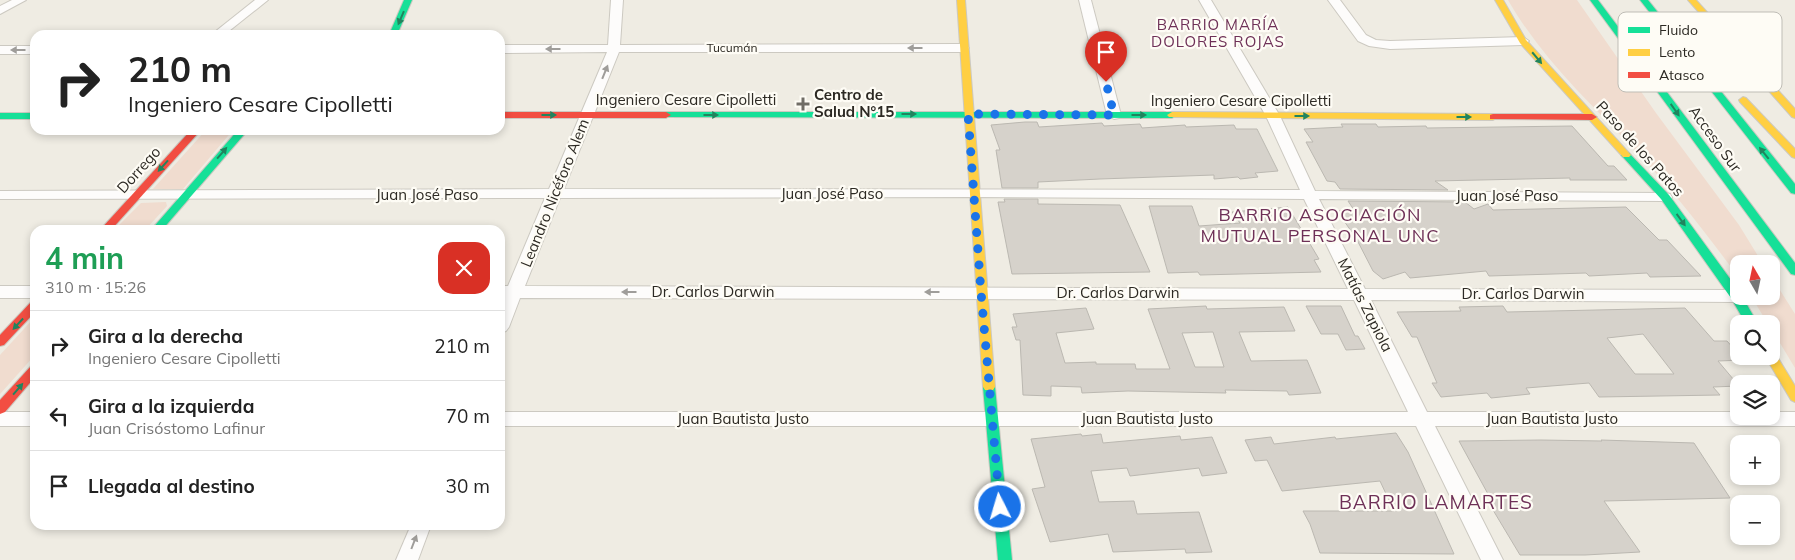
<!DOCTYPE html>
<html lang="es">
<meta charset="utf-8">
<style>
:root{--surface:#fff;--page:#f6f6f6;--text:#222;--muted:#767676;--line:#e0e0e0}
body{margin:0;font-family:Mulish,sans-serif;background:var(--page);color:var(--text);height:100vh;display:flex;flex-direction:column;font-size:19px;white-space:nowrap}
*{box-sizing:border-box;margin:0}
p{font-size:16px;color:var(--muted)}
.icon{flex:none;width:28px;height:28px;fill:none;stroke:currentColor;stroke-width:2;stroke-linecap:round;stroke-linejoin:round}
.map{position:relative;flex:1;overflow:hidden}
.panel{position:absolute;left:30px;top:225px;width:475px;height:305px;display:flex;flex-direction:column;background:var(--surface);border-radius:15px;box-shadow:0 2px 8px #0003}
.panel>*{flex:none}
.top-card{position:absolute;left:30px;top:30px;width:475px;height:105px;border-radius:15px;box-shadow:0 2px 8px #0003;background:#fff;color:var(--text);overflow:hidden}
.needle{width:32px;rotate:351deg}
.controls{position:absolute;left:1730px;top:255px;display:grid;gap:10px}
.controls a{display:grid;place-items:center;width:50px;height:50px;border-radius:10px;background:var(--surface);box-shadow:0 2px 8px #0003;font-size:25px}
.pin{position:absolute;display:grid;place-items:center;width:42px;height:42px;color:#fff;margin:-51px -21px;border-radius:50% 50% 50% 0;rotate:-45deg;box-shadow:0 0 5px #0007}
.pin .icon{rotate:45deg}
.me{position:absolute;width:55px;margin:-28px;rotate:355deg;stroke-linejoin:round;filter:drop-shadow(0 0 4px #0008)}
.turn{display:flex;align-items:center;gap:18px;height:105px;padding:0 15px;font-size:22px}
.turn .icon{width:65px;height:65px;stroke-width:2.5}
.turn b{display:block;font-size:35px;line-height:42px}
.round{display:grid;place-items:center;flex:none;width:52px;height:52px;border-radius:15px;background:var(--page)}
.head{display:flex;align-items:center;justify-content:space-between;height:85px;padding:0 15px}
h1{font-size:30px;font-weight:700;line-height:38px;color:#1e9e55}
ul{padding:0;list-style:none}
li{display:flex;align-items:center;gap:15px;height:70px;padding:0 15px;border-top:1px solid var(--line)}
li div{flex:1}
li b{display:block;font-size:19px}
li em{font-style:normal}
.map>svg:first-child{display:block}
.green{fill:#f0dccf}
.building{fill:#d6d2cb;stroke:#bbb8b1;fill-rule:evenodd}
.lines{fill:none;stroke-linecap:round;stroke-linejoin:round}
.street-casing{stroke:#ccc9c1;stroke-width:2}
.fast-casing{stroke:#ccc9c1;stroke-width:2}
.slow-casing{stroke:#ccc9c1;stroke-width:2}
.jam-casing{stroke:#ccc9c1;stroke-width:2}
.street{fill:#fdfcfb;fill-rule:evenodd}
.fast{fill:#16e098;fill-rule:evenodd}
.slow{fill:#ffcf43;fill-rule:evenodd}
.jam{fill:#f24e42;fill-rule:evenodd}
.oneway{fill:#21845e}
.oneway2{fill:#9f9d9a}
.route{stroke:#1a73e8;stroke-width:9;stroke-dasharray:0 16.2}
.poi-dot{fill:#706d66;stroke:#fefcf5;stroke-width:2}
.labels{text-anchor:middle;stroke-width:4.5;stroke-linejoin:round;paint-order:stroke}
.far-street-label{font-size:12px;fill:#2c2923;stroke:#fefcf5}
.far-quarter-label{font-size:15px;letter-spacing:1px;fill:#6e3057;stroke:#fefcf5}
.poi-label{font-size:15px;font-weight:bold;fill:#2c2923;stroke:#fefcf5;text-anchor:start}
.street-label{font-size:15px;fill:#2c2923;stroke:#fefcf5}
.quarter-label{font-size:18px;letter-spacing:1px;fill:#6e3057;stroke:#fefcf5}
.near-neighbourhood-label{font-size:19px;letter-spacing:1px;fill:#6e3057;stroke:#fefcf5}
.key{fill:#fefcf5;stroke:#bfbdb6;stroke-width:1}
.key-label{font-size:14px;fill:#2c2923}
</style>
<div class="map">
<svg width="1795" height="560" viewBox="0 0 1795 560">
<rect width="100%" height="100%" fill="#efece3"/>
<g class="green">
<path d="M1508,0h69l79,113 83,112 24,39h-24v14c-32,-44 -66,-87 -103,-127 -47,-49 -94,-92 -128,-151z"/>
<polygon points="206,130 233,130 183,189 153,189"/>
<polygon points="166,202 167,206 145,230 114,230 141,203"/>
<polygon points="1771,276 1795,314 1795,368 1771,328 1771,324 1768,324 1751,296 1771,296"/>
<polygon points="35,317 35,355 0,394 0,355"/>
</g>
<g class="building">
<polygon points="1025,122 1037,122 1039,127 1102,123 1104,126 1140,124 1142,128 1185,125 1186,127 1234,125 1236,129 1257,129 1278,171 1255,173 1258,177 1240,179 1238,177 1214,179 1214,175 1100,179 1038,182 1038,188 1002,188 996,150 1000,150 991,125"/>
<polygon points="1341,124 1376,124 1378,127 1426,126 1427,128 1572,126 1608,166 1614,166 1627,180 1570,180 1570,178 1435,181 1448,190 1340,189 1335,182 1327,181 1306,142 1313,142 1304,129 1343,127"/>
<polygon points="1004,199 1038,199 1038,204 1120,205 1150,272 1012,274 998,202 1005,202"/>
<polygon points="1348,201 1465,202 1474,209 1488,204 1493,210 1626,207 1659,240 1667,240 1701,276 1650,277 1647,273 1589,276 1586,273 1489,276 1486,271 1410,278 1405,272 1383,279 1373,271 1356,238 1337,211 1354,210"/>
<polygon points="1149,206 1192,206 1199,226 1240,223 1232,212 1288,207 1319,259 1314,260 1321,272 1200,275 1198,272 1168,273"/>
<path d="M1206,306l1,3 77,-2 11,24 -56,1 12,29 56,-1 14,33 -32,2 -2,-4 -62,-1 1,3 -98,-2 -46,2 -1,-6 -30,-1v10l-28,-1 -3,-55h-4l-4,-13h5l-4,-13 73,-6 8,21 -38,4 9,30 31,-1v2h39l1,5h34l-22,-60zM1213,332l11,35h-29l-13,-34z"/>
<polygon points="1306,306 1341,306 1355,336 1358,336 1365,349 1346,350 1338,334 1321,334"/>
<path d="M1503,306l4,6 178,-4 29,33h13l17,19 -26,1 21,25 -26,1 7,8 -121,2 -10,-14 -63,5 4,6 -39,4 -4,-5 -46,4 -9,-14h5l-20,-46h-5l-15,-25 64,-1 -2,-4zM1643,334l31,40h-39l-28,-36z"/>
<polygon points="1396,433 1408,452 1454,554 1320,553 1310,524 1303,511 1394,511 1380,481 1282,491 1267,460 1255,461 1245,440 1271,437 1274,444 1335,437 1336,439"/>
<polygon points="1081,434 1082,436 1101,434 1103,443 1180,436 1181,440 1212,437 1227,473 1202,476 1199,468 1130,476 1127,468 1091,471 1099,502 1134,501 1137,514 1199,512 1212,552 1186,553 1185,549 1113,552 1108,534 1050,542 1032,489 1045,487 1031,439"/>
<polygon points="1541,440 1602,441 1601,440 1694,443 1730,498 1604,501 1640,552 1585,555 1520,555 1490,505 1494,505 1459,441"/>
</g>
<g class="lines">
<defs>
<g id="street">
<polygon points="12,0 26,0 0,14 0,6"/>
<polygon points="255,0 268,0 224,35 211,35"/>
<path d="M611,0h12l-3,45 343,-1 6,4 -6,4h-344l-55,137 736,1 -34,-74 -67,-116h12l69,116 35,75 350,2 5,1 2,3 -2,3 -5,1 -346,-2 46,90 371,1 3,1v5h5l-2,4 -6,2 -365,-2 56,112h312v4h32v-4h24v14h-360l68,134h-22l-65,-134h-916v-14h908l-54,-112 -834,-2 -11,29 -3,4 -6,2v-26l4,-9h-4v-12h8l37,-88 -545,1v-8l549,-2 58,-137 -107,1v-8h108zM973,197l331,2 44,90 -823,-3 35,-88z"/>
<polygon points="1079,0 1091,0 1121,115 1119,118 1114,119 1107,115"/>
<polygon points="1328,0 1340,0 1366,35 1376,40 1390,41 1523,37 1529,41 1523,45 1390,49 1369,46 1358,41"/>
<rect x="0" y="46" width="35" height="8"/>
<rect x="0" y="286" width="35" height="12"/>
<rect x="0" y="412" width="35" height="14"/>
<polygon points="411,525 431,525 418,560 396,560"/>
</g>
<g id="fast">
<polygon points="404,0 412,0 397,35 389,35"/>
<polygon points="1590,0 1598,0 1795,263 1795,275 1791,274"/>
<polygon points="1640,0 1648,0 1795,184 1795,194 1791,193"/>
<polygon points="666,112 1172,112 1177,115 1172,118 663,117 661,115"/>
<rect x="0" y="113" width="35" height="6"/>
<polygon points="238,130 248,130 162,230 151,230"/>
<polygon points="1626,152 1629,153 1669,195 1739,291 1739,296 1742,296 1758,324 1746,324 1731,298 1661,199 1623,157 1621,155 1623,153"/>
<polygon points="989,382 993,384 995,387 1012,560 998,560 983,387 985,384"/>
</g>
<g id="slow">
<polygon points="957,0 965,0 995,387 993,390 985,390 983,387"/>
<polygon points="1495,0 1503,0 1526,40 1629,153 1631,155 1629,157 1623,157 1520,43"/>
<polygon points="1688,0 1696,0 1795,109 1795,118 1792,117"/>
<polygon points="1743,97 1746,98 1795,149 1795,158 1792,157 1740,102 1739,100"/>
<polygon points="1172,112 1493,114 1498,117 1493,120 1169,117 1167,115"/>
<polygon points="1771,352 1775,353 1795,386 1795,402 1791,400 1765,356 1771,356"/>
</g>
<g id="jam">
<polygon points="500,112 666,112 671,115 666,118 500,118"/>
<polygon points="1493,114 1592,114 1597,117 1592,120 1490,119 1490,115"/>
<polygon points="191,130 201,130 111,230 100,230"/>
<polygon points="35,301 35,312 4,345 0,346 0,335 31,302"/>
<polygon points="35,364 35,377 5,412 0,414 0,400 31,366"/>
</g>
</defs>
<use href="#street" class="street-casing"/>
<use href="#fast" class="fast-casing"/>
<use href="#slow" class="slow-casing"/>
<use href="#jam" class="jam-casing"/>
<use href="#street" class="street"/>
<use href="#fast" class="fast"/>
<use href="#slow" class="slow"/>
<use href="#jam" class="jam"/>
</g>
<defs><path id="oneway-solid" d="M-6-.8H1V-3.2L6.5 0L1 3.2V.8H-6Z" transform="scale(1.25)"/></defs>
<g class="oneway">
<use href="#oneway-solid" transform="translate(401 18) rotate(113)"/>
<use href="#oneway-solid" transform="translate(1537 58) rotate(50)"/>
<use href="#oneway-solid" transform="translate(1675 110) rotate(55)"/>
<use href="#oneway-solid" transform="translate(909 114)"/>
<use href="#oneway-solid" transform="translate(549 115)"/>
<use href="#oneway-solid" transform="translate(711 115)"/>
<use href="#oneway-solid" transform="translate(1139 115)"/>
<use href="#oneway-solid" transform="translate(1302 116)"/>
<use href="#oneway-solid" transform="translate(1464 117)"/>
<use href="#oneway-solid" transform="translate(222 153) rotate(-49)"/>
<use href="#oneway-solid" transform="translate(1764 153) rotate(-129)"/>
<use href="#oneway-solid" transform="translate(163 166) rotate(132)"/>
<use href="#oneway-solid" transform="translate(1681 220) rotate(54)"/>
<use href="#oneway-solid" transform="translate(18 324) rotate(133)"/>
<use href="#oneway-solid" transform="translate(18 389) rotate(-49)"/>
</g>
<g class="oneway2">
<use href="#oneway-solid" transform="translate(915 48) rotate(180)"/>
<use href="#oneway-solid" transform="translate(553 49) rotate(-180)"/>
<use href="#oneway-solid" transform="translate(18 50) rotate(180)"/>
<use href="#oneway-solid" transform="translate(605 72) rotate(-68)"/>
<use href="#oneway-solid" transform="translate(629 292) rotate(180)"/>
<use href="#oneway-solid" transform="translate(932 292) rotate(180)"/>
<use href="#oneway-solid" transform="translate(414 542) rotate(-69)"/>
</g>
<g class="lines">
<polyline class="route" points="1000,507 981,292 968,114 1114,115 1106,82"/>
</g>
<path class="poi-dot" d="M800.5 96.5h5v5h5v5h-5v5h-5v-5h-5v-5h5z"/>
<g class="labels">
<g class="far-street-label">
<text x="732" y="52">Tucumán</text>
</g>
<g class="far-quarter-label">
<text x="1218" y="30">BARRIO MARÍA<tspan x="1218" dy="17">DOLORES ROJAS</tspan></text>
</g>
<g class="poi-label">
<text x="814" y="100">Centro de<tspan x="814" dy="17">Salud N°15</tspan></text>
</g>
<g class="street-label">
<text x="686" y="105">Ingeniero Cesare Cipolletti</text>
<text x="1241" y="106">Ingeniero Cesare Cipolletti</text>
<text transform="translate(1715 139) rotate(54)" y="5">Acceso Sur</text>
<text transform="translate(1640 149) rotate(48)" y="5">Paso de los Patos</text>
<text transform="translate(139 170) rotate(-48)" y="5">Dorrego</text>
<text transform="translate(555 193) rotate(-68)" y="5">Leandro Nicéforo Alem</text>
<text x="832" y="199">Juan José Paso</text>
<text x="427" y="200">Juan José Paso</text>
<text x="1507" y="201">Juan José Paso</text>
<text x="713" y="297">Dr. Carlos Darwin</text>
<text x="1118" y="298">Dr. Carlos Darwin</text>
<text x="1523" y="299">Dr. Carlos Darwin</text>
<text transform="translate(1365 305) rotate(63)" y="5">Matías Zapiola</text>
<text x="743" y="424">Juan Bautista Justo</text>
<text x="1147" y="424">Juan Bautista Justo</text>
<text x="1552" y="424">Juan Bautista Justo</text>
</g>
<g class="quarter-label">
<text x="1320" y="221">BARRIO ASOCIACIÓN<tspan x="1320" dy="21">MUTUAL PERSONAL UNC</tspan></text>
</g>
<g class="near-neighbourhood-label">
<text x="1436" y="509">BARRIO LAMARTES</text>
</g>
</g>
<rect x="1618" y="12" width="164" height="80" rx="8" class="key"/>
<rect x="1628" y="27" width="22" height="6" fill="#16e098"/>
<rect x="1628" y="49" width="22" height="7" fill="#ffcf43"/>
<rect x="1628" y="72" width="22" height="6" fill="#f24e42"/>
<g class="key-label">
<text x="1659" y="35">Fluido</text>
<text x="1659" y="57">Lento</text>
<text x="1659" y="80">Atasco</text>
</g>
</svg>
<div class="controls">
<a><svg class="needle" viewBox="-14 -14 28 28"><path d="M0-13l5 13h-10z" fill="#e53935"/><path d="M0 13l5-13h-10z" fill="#767676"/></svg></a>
<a><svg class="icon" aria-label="search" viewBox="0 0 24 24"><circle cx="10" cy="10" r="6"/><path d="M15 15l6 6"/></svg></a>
<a><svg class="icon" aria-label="layers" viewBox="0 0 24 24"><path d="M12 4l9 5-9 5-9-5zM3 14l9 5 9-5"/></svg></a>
<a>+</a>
<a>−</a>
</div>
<div class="pin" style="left:1106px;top:82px;background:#d93025"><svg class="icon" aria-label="arrive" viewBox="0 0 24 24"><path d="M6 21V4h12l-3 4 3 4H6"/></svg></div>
<svg class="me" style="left:1000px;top:507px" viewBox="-20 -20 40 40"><circle r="17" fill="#1a73e8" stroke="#fff" stroke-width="3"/><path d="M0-11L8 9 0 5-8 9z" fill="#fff"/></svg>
<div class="top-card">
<div class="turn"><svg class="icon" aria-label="right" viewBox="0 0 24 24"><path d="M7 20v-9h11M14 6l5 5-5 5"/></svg><div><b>210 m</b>Ingeniero Cesare Cipolletti</div></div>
</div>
<section class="panel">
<div class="head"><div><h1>4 min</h1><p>310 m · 15:26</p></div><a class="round" style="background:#d93025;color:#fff"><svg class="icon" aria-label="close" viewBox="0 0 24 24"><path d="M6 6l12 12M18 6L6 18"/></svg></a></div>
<ul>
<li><svg class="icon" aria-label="right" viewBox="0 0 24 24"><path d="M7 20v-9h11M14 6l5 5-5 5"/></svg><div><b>Gira a la derecha</b><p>Ingeniero Cesare Cipolletti</p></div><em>210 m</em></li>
<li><svg class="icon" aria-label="left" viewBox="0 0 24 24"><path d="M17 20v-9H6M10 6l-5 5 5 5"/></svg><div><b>Gira a la izquierda</b><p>Juan Crisóstomo Lafinur</p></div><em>70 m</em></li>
<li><svg class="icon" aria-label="arrive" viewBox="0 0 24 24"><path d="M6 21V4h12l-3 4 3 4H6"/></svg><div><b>Llegada al destino</b></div><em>30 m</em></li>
</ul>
</section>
</div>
